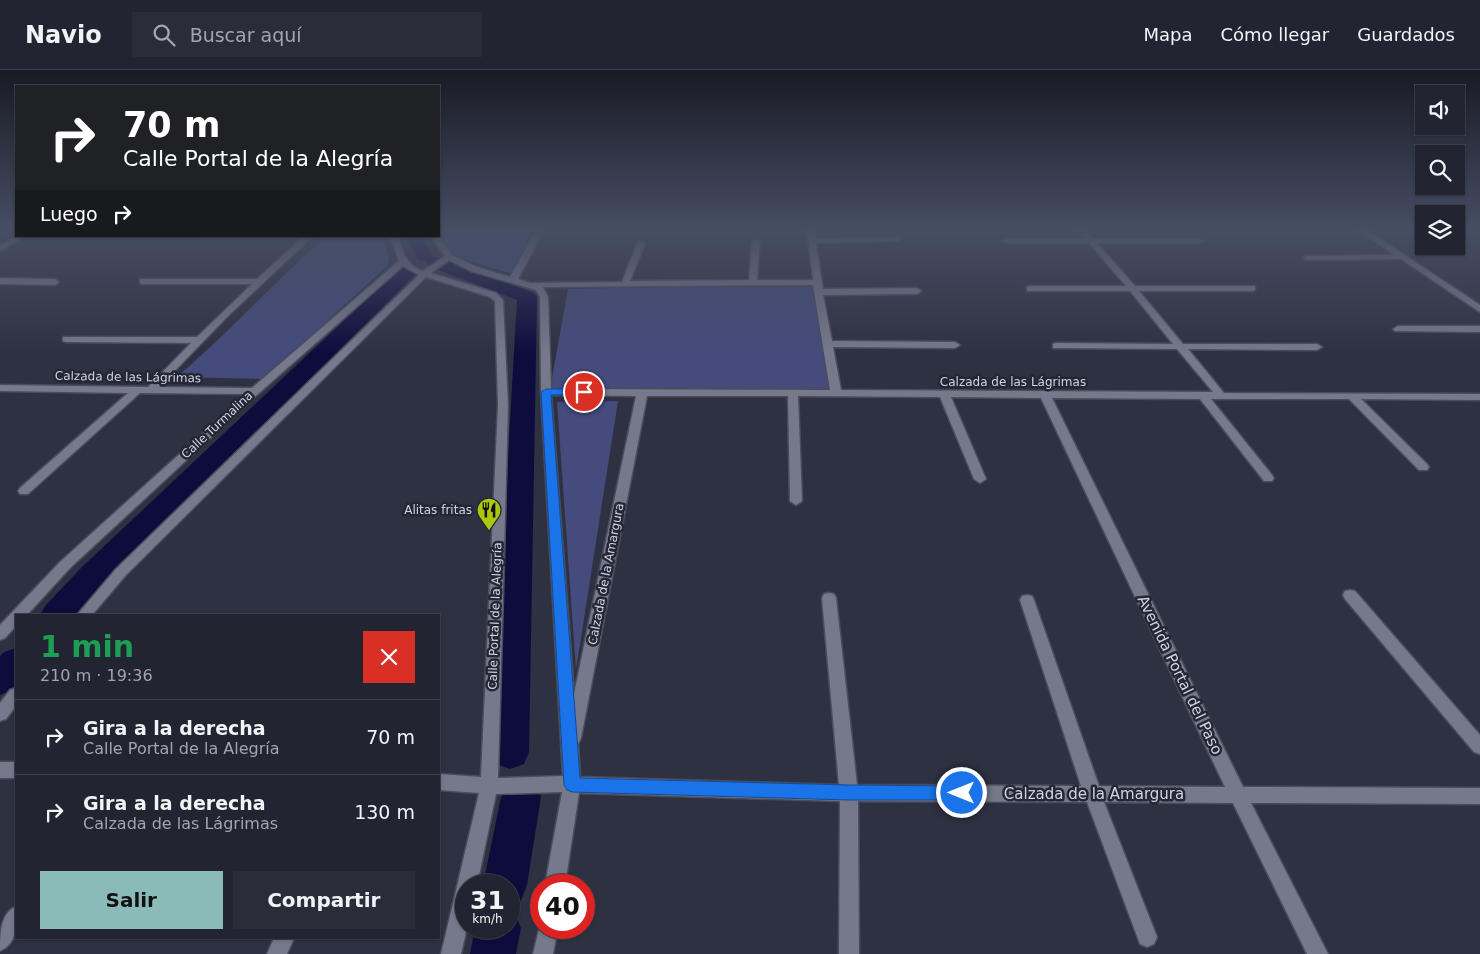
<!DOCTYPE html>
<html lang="es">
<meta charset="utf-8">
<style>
:root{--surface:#222531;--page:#2a2d39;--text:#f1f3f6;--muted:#a2a5ab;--line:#3f424d;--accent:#8bbbb9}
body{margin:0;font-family:"DejaVu Sans",sans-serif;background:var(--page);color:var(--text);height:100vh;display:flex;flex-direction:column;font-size:19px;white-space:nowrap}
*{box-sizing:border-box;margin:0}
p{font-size:16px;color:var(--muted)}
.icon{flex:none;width:28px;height:28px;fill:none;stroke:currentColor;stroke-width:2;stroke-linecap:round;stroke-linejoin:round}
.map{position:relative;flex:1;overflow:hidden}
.sheet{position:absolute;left:15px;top:544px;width:425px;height:325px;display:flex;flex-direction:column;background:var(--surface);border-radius:0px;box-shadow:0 1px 4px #0004,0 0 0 1px var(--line)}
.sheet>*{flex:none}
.hud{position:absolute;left:15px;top:15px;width:425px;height:152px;border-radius:0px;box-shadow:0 1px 4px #0004,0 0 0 1px var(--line);background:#202124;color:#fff;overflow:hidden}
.buttons{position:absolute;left:1415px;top:15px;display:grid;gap:10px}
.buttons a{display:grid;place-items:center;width:50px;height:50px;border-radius:0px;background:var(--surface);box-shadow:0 1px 4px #0004,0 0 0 1px var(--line);font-size:25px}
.speed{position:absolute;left:455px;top:804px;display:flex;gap:10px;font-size:25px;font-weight:700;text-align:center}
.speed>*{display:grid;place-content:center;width:65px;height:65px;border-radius:50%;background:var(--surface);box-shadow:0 1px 4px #0004,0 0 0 1px var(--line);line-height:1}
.speed small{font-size:12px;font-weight:400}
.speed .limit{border:8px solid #d22;background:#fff;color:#111}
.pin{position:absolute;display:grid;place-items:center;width:42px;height:42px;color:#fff;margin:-21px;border:2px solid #fff;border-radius:50%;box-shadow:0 1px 5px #0007}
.me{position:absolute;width:55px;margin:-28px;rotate:270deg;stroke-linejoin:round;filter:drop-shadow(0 0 4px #0008)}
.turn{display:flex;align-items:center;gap:18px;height:105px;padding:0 25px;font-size:22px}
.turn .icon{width:65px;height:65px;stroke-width:2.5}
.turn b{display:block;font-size:35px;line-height:42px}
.then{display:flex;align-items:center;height:48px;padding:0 25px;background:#0003;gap:10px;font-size:19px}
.round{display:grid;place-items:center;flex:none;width:52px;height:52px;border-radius:0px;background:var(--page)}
.head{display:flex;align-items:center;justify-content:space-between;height:85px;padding:0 25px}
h1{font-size:30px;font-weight:800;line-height:38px;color:#1e9e55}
.button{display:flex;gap:10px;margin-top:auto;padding:10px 25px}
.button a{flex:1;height:58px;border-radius:0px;background:var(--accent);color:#111;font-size:20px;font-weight:800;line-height:58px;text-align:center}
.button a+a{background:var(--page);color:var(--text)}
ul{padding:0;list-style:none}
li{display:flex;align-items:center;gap:15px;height:75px;padding:0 25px;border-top:1px solid var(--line)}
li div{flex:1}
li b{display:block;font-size:19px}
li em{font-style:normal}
header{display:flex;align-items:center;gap:30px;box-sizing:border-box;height:70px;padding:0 25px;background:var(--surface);border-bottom:1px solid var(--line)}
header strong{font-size:24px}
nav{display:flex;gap:28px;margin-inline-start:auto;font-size:18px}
.search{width:350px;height:45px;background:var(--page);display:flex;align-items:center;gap:12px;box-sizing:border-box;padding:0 18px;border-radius:0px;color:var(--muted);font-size:19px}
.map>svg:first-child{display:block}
.green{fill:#454b7c}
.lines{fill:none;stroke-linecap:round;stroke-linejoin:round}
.canal{fill:#0e0c3c;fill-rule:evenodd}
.minor-casing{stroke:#4a4c5a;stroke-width:3}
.minor{fill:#76798c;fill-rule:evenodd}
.route{fill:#1a73e8;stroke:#114b97}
.labels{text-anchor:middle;stroke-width:5;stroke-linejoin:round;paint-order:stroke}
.street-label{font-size:12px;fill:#d1d3dd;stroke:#242736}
.poi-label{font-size:12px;fill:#d1d3dd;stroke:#242736;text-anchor:end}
.near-street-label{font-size:15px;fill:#d1d3dd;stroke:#242736}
</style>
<header>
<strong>Navio</strong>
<div class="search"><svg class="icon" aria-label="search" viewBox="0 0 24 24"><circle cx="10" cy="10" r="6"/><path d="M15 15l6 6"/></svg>Buscar aquí</div>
<nav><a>Mapa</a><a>Cómo llegar</a><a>Guardados</a></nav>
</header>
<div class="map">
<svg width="1480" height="884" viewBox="0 0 1480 884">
<rect width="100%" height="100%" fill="#2e3141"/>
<g class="green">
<polygon points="439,160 533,160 512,204 451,185"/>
<path d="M326,166h56l7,21 -1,8 -124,114 -87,-2c52,-45 98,-95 149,-141z"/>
<polygon points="761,215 821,216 834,319 550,319 568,219"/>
<polygon points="618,331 576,600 557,332"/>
</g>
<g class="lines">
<g class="canal">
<polygon points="405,166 423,166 432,187 442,188 534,223 537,227 529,682 524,694 510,699 496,694 491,682 517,230 428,196 427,191 418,190"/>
<polygon points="408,195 415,197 417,201 415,205 104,513 76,545 40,545 45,536 82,497 401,197"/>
<polygon points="16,578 16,616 13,620 0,625 0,586 4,582"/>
<polygon points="521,708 535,714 541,727 527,815 521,831 509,836 509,815 483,815 501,727 507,714"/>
<polygon points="509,839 514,842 521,858 516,884 470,884 475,858 509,858"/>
</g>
<defs>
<g id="minor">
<path d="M536,160h8l-26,49 12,4 92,-1 15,-38 4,-2 4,2 -15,37 119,-1 3,-39 4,-2 4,2 -3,39h56l-6,-50h8l1,9 84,-2v4h-3l-81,2 7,46 94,-1 4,3 -4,3 -94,1 9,46 123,1 5,3 -5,3 -122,-1 8,43 372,2 -36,-43 -124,-1v-4l3,-1 117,1 -43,-53h-103v-4l3,-1h96l-37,-43h-83l-4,-2 4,-2h79l-8,-9h8l8,9h107l4,2 -4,2h-103l38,43h120v4l-3,1h-113l44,53h134l5,3 -5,3 -129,-1 36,44 256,1v6l-119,-1 66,65 2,3 -2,3h-8l-70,-71h-138l61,76 2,3 -2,3h-8l-64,-82 -148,-1 191,389 237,1v16l-229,-1 77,151h-21l-74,-151 -129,-1 53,135 -3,7 -7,3 -7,-3 -53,-142 -229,-1 1,153h-20l1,-153 -261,-8 -14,92h-20l17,-93 -66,2 -19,91h-11l1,43 -6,26h-20l38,-161 -40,-3v-16l42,3 17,-372 -3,-104 -5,-4 -64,-20 -300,298 -34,40h-15l39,-46 303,-294 -16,-9 -144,127 -189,175 -43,47h-11v11l-11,12 -5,2v-15l60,-63 186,-168 -106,-1 -112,101h-8l-2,-3 2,-3 108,-95 -128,-2v-6l148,2 43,-44 -125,-1 -3,-1v-4h134l55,-53h-109l-3,-1v-4h117l45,-41h-97l-4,-2h112l-85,80 -69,71 93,1 147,-127 -9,-25h8c5,16 8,30 25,35l22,-15 -15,-20h8l14,19 25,12 33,10zM449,190l22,11 65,19 4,7 1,95 22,384 -65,2 10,-373 -5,-105 -7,-7 -65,-20zM813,215l17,105 -279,-1 -3,-92 -5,-10zM551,325l85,1 -62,298zM647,326h141l2,105 6,4 6,-4 -4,-105 142,1 34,82 6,4 6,-4 -35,-82 90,1 184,389 -126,-1 -65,-186 -2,-4 -5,-1 -5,1 -2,4 61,186 -224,-1 -21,-187 -2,-4 -5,-1 -5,1 -2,4 17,187 -259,-8 -2,-33 3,-6z"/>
<polygon points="1358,160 1367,160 1480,235 1480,242 1401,189 1307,190 1303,188 1307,186 1394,185"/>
<polygon points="16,166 26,166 0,181 0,176"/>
<polygon points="0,208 55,209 59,212 55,215 0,214"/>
<polygon points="1398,256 1480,256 1480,262 1395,261 1393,259"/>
<polygon points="1350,520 1355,521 1480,665 1480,684 1474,682 1345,529 1343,525 1345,521"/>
<polygon points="16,618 16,636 6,649 0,651 0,633 10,620"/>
<rect x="0" y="692" width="16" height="16"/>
<path d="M16,836c1,17 2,37 -16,45 0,-17 0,-37 16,-45z"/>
<polygon points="541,851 541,858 558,858 553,884 533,884"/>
<polygon points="274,868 294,868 287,884 267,884"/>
</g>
</defs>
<use href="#minor" class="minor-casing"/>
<use href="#minor" class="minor"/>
</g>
<linearGradient id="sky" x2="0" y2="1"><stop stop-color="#191b24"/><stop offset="0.56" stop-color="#464e65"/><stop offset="1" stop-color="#464e65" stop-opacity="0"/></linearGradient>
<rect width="1480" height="284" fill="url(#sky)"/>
<polygon class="route" points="546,319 584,319 589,322 584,325 551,325 580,708 849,715 962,716 967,718 970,723 967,728 962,730 849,730 572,722 567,720 564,715 541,322"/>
<defs>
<symbol id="restaurant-pin" viewBox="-11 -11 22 30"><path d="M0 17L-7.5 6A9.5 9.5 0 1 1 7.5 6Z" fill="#adc60f" stroke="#242736"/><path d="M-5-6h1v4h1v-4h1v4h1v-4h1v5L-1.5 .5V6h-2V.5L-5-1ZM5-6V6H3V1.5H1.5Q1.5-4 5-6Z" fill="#111"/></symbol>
</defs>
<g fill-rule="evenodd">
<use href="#restaurant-pin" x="475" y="426" width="28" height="38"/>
</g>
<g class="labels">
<g class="street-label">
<text transform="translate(128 307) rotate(1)" y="4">Calzada de las Lágrimas</text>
<text x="1013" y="316">Calzada de las Lágrimas</text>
<text transform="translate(217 355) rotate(-43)" y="4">Calle Turmalina</text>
<text transform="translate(606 504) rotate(-79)" y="4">Calzada de la Amargura</text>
<text transform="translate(495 546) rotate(-88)" y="4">Calle Portal de la Alegría</text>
</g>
<g class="poi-label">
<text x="472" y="444">Alitas fritas</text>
</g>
<g class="near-street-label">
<text transform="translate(1180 605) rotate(64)" y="5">Avenida Portal del Paso</text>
<text x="1094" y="729">Calzada de la Amargura</text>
</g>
</g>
</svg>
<div class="buttons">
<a><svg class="icon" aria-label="sound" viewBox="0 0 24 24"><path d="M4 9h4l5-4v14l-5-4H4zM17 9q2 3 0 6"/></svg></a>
<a><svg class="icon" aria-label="search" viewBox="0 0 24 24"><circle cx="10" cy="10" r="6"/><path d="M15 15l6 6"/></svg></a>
<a><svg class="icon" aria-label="layers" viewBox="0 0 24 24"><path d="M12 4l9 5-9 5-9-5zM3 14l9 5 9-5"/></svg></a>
</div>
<div class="speed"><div>31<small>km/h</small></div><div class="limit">40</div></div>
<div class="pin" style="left:584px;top:322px;background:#d93025"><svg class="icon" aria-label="arrive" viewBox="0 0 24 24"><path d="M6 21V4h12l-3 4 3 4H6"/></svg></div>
<svg class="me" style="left:962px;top:723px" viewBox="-20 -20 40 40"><circle r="17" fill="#1a73e8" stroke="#fff" stroke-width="3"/><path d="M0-11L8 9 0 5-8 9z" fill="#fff"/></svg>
<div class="hud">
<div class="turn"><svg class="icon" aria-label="right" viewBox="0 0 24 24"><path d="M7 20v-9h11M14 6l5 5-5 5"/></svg><div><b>70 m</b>Calle Portal de la Alegría</div></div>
<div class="then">Luego<svg class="icon" aria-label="right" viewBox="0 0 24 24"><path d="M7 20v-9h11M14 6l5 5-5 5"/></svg></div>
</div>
<section class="sheet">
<div class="head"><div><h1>1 min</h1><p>210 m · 19:36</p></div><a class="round" style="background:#d93025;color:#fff"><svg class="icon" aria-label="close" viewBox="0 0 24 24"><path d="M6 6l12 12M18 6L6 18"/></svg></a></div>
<ul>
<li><svg class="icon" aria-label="right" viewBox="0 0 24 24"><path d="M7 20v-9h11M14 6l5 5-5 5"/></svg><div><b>Gira a la derecha</b><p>Calle Portal de la Alegría</p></div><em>70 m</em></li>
<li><svg class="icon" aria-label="right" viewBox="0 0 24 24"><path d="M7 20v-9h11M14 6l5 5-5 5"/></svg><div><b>Gira a la derecha</b><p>Calzada de las Lágrimas</p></div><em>130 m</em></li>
</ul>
<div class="button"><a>Salir</a><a>Compartir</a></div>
</section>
</div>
